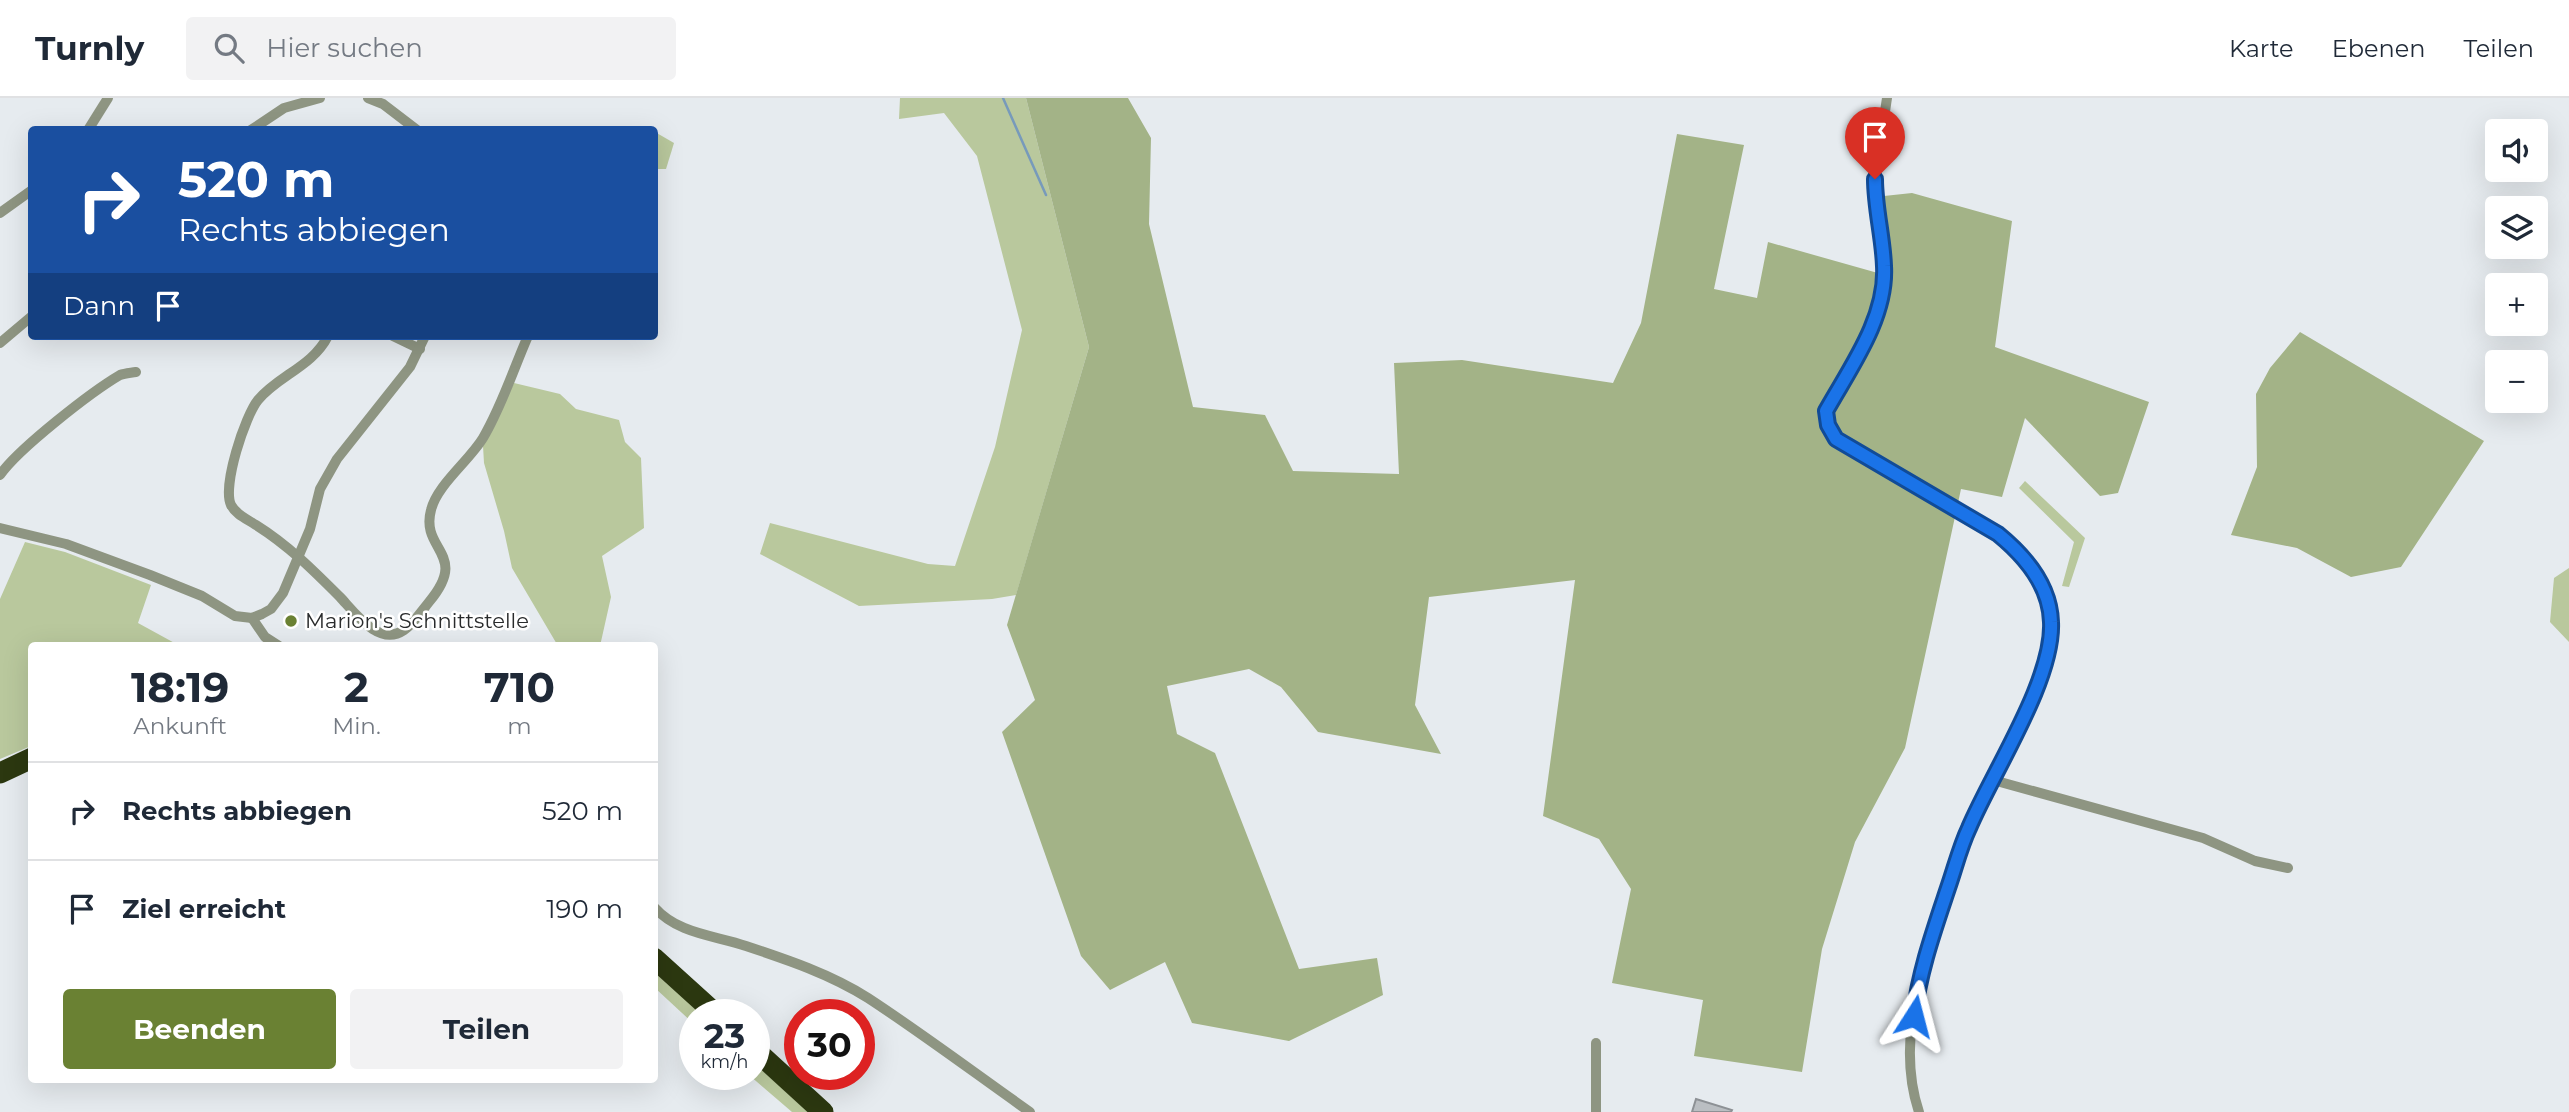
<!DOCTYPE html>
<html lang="de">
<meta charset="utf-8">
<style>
:root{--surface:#fff;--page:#f2f2f3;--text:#1f2937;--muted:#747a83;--line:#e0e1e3;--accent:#6a8133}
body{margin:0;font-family:Montserrat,sans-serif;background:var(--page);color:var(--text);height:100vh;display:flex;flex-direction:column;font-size:26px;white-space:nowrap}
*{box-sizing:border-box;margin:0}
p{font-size:23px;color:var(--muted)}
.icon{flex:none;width:38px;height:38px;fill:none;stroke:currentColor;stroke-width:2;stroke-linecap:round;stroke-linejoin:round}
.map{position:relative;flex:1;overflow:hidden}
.sheet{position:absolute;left:28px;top:544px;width:630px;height:441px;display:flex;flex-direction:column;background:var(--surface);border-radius:7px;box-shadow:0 7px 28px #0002}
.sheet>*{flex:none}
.guide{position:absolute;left:28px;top:28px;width:630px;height:214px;border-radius:7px;box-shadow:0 7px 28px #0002;background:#1a4fa0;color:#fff;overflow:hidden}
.tools{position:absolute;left:2485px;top:21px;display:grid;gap:14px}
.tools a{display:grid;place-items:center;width:63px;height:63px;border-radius:7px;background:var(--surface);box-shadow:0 7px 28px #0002;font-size:35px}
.speed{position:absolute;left:679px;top:901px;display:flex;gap:14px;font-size:35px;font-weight:700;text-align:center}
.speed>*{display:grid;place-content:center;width:91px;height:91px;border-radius:50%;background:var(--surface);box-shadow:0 7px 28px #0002;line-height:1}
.speed small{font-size:18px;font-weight:400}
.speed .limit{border:10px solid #d22;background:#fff;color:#111}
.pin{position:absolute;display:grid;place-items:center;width:60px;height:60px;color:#fff;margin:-72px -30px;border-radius:50% 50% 50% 0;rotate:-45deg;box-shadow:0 0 7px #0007}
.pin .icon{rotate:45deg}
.me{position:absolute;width:77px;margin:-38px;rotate:9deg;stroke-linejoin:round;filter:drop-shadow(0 0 5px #0008)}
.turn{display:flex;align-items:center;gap:24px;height:147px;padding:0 35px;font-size:32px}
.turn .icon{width:91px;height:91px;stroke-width:2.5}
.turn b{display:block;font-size:49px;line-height:60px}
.then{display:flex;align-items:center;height:66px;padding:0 35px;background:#0003;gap:14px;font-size:26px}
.eta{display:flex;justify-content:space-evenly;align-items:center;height:119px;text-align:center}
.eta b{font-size:42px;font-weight:700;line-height:49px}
.button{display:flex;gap:14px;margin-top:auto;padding:14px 35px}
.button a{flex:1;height:80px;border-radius:7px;background:var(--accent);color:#fff;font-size:28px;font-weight:700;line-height:80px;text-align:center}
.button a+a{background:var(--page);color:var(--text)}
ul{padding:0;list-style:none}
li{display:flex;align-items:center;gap:21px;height:98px;padding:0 35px;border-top:2px solid var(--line)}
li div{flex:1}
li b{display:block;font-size:26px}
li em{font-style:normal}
header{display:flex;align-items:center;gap:42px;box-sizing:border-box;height:98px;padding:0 35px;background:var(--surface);border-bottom:2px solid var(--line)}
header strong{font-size:33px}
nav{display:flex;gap:38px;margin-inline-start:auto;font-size:24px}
.search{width:490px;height:63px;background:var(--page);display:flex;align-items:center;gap:18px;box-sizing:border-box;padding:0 24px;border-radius:7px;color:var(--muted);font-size:26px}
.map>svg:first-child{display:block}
.green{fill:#b9c89d}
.forest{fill:#a3b387}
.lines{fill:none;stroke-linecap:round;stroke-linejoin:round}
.stream{stroke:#779abb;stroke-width:2.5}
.building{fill:#babec2;stroke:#8d9195;stroke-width:2}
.street{stroke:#8e9582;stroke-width:10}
.highway{stroke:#2c3810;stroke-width:21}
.route-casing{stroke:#114b97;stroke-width:18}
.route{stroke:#1a73e8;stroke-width:12}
.poi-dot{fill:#6a8133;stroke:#fff;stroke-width:2.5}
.labels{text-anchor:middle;stroke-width:5;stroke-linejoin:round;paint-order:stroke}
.poi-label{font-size:21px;fill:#292b2c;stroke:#fff;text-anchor:start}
</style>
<header>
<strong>Turnly</strong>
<div class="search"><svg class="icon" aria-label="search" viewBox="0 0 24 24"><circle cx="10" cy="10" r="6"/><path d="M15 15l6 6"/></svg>Hier suchen</div>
<nav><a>Karte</a><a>Ebenen</a><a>Teilen</a></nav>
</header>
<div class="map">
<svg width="2569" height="1014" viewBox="0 0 2569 1014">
<rect width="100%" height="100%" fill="#e6ebef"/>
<g class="green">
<polygon points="900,0 1026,0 1089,249 1016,497 992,501 859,508 760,456 770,425 928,466 955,468 995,349 1022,232 977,58 944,15 899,21"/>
<polygon points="655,34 674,45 666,71 655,71"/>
<polygon points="514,285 560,296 576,311 619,322 625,344 641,360 644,430 602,458 611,499 600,548 558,548 512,470 504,433 484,365 483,348"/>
<polygon points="2025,383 2085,440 2069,489 2062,488 2074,444 2019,390"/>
<polygon points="25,444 65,454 151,487 138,525 180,548 32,548 31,648 0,661 0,501"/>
<polygon points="2569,470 2569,544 2550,524 2554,480"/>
<polygon points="654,874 702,917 695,917 695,927 655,890"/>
<polygon points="754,965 808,1014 792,1014 749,977 754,976"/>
</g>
<g class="forest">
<polygon points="1026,0 1128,0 1151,40 1149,126 1193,309 1265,317 1293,373 1399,376 1394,265 1462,262 1613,285 1641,225 1677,36 1744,47 1714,191 1757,200 1768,144 1892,179 1884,98 1912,95 2012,123 1995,249 2149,304 2118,395 2100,398 2025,320 2002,399 1961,391 1905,650 1855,744 1822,851 1802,974 1694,958 1703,902 1612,885 1631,791 1599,741 1543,718 1575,482 1429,499 1415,607 1441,656 1318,634 1281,589 1249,571 1167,588 1177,636 1215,655 1299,871 1377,860 1383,897 1289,943 1192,925 1165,864 1110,892 1081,858 1002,634 1035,602 1007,527 1089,249"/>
<polygon points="2300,234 2484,343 2401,469 2351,479 2297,450 2231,437 2257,369 2256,296 2270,270"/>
</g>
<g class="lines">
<polyline class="stream" points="1003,0 1046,97"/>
</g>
<polygon class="building" points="1696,1001 1732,1012 1731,1014 1692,1014"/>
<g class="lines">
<g class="street">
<polyline points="368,0 383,6 417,32"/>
<path d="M1887,0l-12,81 9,87v20l-15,48 -43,77 2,14 8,14 162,95c27,22 52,53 53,89 2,41 -22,79 -39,115 -13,30 -31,60 -44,91 -9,21 -14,44 -22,65 -23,69 -51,147 -27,218"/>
<polyline points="88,32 108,0"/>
<polyline points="251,32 284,10 320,0"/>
<polyline points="0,115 32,92"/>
<path d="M328,238c-16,31 -49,39 -70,64 -13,16 -36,86 -27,105 5,10 16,14 25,20 32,20 57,45 84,72 15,16 39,50 64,33 10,-7 17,-18 25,-28 41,-49 -9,-51 2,-92 6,-25 38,-49 52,-72 19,-32 30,-68 45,-102"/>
<polyline points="393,238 420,251"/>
<polyline points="0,245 32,218"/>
<path d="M0,377c18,-26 91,-83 120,-100 5,-2 10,-2 16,-3"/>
<polyline points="0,430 66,446 150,477 202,498 235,518 252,520 262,516 271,511 283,495 310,431 320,391 337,361 410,269 425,238"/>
<polyline points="252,520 265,539 279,548"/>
<polyline points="1993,682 2203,740 2255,763 2288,770"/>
<path d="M654,809c24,27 59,28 92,39 42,14 84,28 122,52 55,36 108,76 162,114"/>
<polyline points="1596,1014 1596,945"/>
</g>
<g class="highway">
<polyline points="0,675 32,660"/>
<polyline points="654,860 717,917"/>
<polyline points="754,951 823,1014"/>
</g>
</g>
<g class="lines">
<defs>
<path id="route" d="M1875,81c0,29 8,58 9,87 3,52 -34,102 -58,145l2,14 8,14 162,95c27,22 52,52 53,88 3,58 -59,151 -82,206 -9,19 -14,40 -21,60 -14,42 -29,84 -34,128"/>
</defs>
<use href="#route" class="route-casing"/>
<use href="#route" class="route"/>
</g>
<circle class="poi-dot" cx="291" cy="523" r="7"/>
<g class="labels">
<g class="poi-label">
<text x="305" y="530">Marion's Schnittstelle</text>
</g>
</g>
</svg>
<div class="tools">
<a><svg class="icon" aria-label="sound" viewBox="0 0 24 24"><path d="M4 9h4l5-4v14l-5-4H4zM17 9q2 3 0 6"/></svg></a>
<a><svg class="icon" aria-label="layers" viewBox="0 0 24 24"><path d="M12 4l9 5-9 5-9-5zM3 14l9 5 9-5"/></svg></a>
<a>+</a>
<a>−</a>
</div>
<div class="speed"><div>23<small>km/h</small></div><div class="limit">30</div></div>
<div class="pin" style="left:1875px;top:81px;background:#d93025"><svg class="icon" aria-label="arrive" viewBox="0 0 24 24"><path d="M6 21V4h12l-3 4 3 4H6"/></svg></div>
<svg class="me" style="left:1914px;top:918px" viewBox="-20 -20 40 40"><path d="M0-17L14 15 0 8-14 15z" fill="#1a73e8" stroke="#fff" stroke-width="4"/></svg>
<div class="guide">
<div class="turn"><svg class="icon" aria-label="right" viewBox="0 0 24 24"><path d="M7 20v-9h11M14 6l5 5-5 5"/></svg><div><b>520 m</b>Rechts abbiegen</div></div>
<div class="then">Dann<svg class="icon" aria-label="arrive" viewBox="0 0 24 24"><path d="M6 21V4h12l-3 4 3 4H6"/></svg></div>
</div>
<section class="sheet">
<div class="eta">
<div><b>18:19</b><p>Ankunft</p></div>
<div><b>2</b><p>Min.</p></div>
<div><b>710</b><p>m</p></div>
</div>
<ul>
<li><svg class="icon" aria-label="right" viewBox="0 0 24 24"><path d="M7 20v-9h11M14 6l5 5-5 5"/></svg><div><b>Rechts abbiegen</b></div><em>520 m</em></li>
<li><svg class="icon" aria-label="arrive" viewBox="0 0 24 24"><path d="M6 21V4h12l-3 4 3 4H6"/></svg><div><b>Ziel erreicht</b></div><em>190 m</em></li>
</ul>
<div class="button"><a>Beenden</a><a>Teilen</a></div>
</section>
</div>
